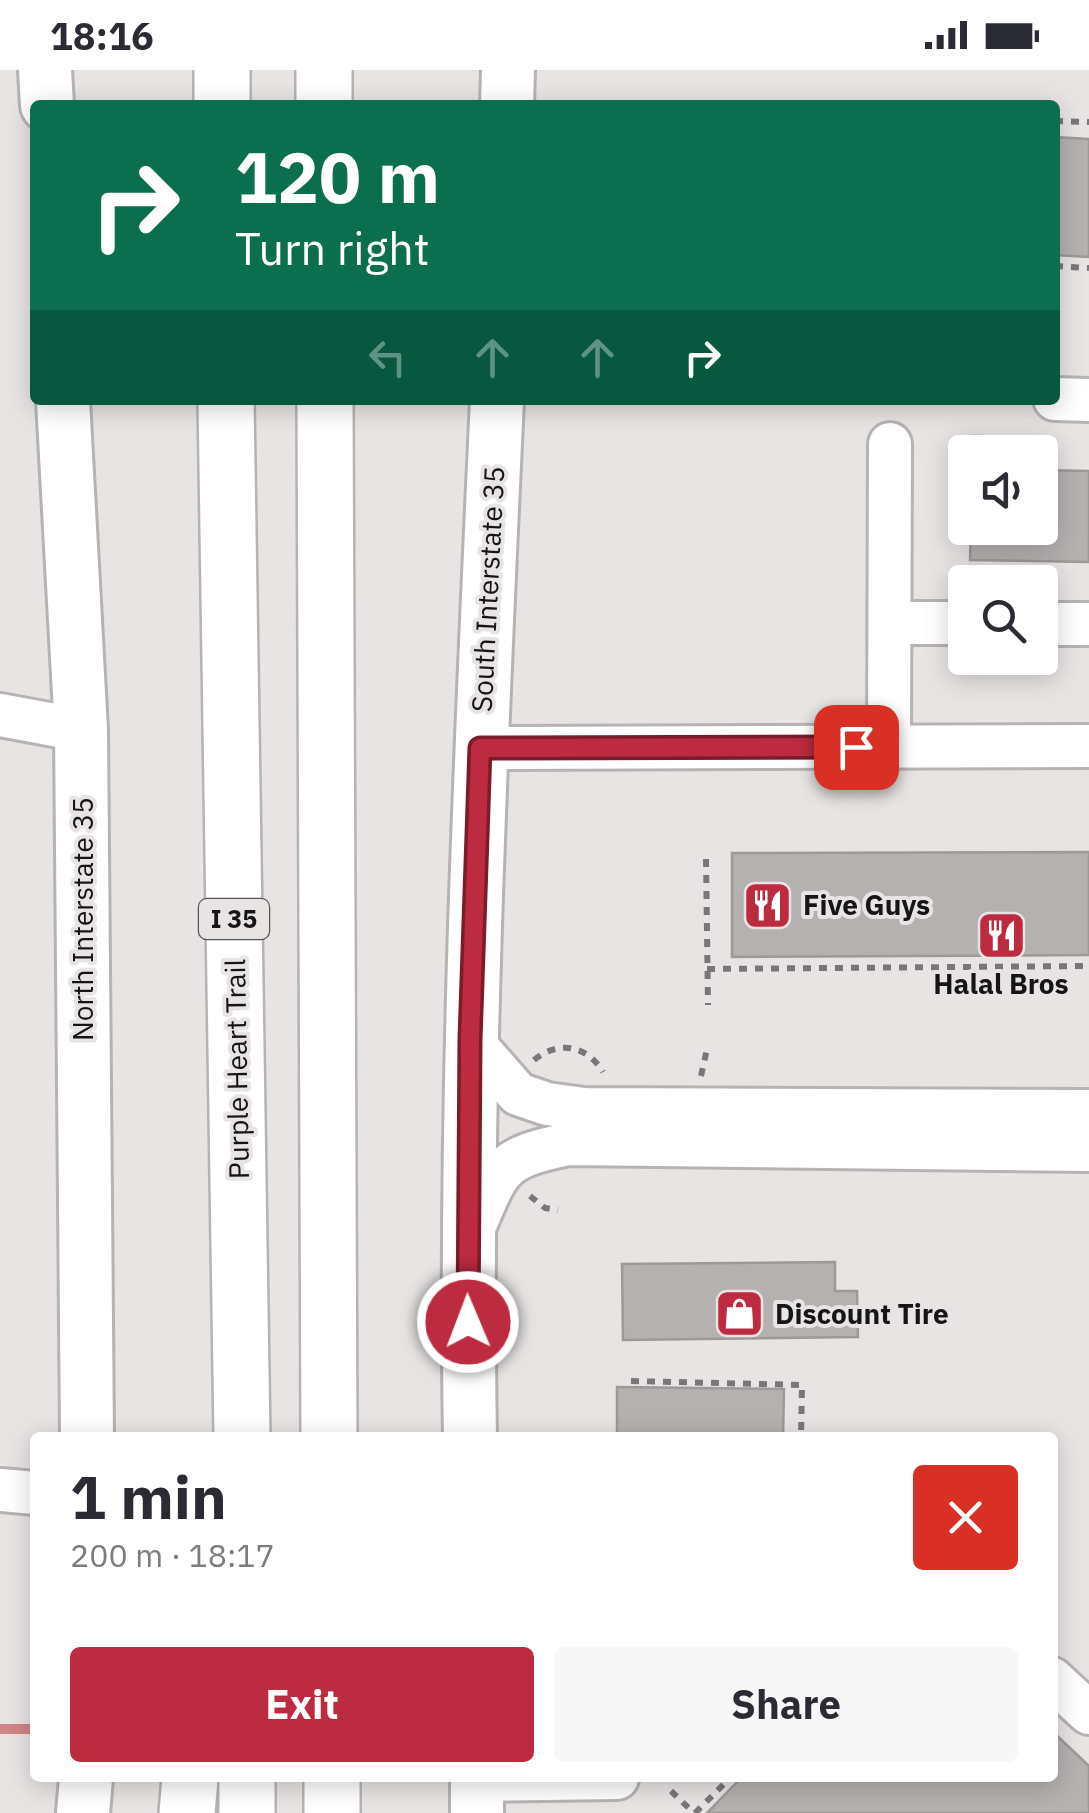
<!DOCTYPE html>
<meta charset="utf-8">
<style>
:root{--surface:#fff;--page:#f7f7f7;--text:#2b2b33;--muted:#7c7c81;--accent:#bc2b3f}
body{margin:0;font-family:"IBM Plex Sans",sans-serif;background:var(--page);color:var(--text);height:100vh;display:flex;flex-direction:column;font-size:38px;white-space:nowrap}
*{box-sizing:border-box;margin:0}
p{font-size:32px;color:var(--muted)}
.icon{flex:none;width:55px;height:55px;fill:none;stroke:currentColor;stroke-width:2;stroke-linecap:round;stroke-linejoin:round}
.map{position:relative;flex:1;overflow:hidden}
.sheet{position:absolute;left:30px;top:1362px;width:1028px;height:350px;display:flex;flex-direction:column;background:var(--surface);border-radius:10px;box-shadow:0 5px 25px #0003}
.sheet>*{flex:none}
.banner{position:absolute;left:30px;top:30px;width:1030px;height:305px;border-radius:10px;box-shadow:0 5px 25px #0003;background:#0b6e4f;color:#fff;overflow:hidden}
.controls{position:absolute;left:948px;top:365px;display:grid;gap:20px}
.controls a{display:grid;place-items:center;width:110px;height:110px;border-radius:10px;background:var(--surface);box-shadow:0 5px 25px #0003;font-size:50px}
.pin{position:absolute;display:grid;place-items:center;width:85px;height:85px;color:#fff;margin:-42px;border-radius:20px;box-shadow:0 5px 15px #0006}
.me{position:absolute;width:110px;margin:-55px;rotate:359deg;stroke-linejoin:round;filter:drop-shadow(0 0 8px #0008)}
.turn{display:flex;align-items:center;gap:35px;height:210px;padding:0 40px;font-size:45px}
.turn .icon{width:130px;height:130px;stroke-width:2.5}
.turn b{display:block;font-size:70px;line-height:85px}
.lanes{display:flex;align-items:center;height:95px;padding:0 40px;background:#0003;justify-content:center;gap:50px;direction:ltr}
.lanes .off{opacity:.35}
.round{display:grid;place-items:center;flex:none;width:105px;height:105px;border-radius:10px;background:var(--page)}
.summary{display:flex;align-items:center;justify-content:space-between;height:170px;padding:0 40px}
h1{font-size:60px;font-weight:700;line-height:75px}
.primary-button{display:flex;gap:20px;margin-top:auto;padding:20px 40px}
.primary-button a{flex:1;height:115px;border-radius:10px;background:var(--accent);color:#fff;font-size:40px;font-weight:700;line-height:115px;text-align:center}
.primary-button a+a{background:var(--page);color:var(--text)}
.status{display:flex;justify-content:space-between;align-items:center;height:70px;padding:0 50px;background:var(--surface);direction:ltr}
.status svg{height:28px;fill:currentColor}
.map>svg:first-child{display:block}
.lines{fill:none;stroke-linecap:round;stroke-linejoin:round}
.stream{stroke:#d18586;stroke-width:10}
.building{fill:#b5b1b1;stroke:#9d9999;stroke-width:2.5}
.minor-casing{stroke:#b7b3b3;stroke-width:48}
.major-casing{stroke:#b7b3b3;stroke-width:58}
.highway-casing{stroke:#b7b3b3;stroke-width:60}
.path{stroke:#787676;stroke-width:6;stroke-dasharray:8 8;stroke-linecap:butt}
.minor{stroke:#fff;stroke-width:42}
.major{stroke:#fff;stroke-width:52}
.highway{stroke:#fff;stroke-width:55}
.route-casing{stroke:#7a1c29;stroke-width:25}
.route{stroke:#bc2b3f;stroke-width:18}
.labels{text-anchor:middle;stroke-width:8;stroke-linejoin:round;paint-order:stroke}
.shield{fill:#e8e4e4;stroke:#555353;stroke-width:2.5}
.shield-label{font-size:25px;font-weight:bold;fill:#161515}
.street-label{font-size:28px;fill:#161515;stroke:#e8e4e4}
.poi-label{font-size:28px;font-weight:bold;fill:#161515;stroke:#e8e4e4;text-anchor:start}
</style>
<div class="status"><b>18:16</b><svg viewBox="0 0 49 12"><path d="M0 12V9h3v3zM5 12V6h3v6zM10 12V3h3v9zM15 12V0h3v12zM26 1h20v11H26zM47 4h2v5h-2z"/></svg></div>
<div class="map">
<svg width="1089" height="1743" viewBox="0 0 1089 1743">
<rect width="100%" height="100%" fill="#e8e4e4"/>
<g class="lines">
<polyline class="stream" points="0,1659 35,1659"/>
</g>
<g class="building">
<polygon points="1055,67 1089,69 1089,187 1055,185"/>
<polygon points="972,366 1042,367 1041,400 1089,401 1089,492 970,490 971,458 1040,458 1040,382 972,382"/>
<polygon points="1089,782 1089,885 732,887 732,783"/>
<polygon points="835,1192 835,1221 857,1221 858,1267 623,1270 622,1194"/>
<polygon points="617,1317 784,1319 783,1368 617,1368"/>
<polygon points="1052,1661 1089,1696 1089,1743 707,1743 741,1708 1052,1708"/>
</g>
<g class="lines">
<defs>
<g id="minor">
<polyline points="1055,329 1089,330"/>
<polyline points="890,553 965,553"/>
<polyline points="1040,554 1089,554"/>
<polyline points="0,645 81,660"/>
<polyline points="889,677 890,374"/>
<polyline points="480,678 1089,676"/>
<polyline points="470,969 518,1024 547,1034 584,1039 1089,1041"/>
<path d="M473,1160c27,-63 26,-72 96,-86l520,6"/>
<polyline points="0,1420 35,1423"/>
<polyline points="1052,1609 1089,1643"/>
<polyline points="477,1710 617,1708"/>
</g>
<g id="major">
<polyline points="45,0 47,35"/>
<polyline points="507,35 508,0"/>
<polyline points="63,330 81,660 87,1368"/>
<path d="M470,1368c-6,-347 11,-692 27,-1038"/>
<polyline points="477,1708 477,1743"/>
<polyline points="83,1743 86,1708"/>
</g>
<g id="highway">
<polyline points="222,0 222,35"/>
<polyline points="324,0 324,35"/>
<polyline points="226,330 242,1368"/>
<polyline points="325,330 329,1368"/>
<polyline points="247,1708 247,1743"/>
<polyline points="332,1708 332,1743"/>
<polyline points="187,1743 190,1708"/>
</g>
</defs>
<use href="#minor" class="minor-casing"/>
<use href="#major" class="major-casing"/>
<use href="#highway" class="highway-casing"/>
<g class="path">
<polyline points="1055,51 1089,52"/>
<polyline points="1055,196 1089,198"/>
<polyline points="706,789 708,935"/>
<polyline points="707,899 1089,896"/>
<path d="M534,990c24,-20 53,-15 69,12"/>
<polyline points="701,1006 707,979"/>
<polyline points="530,1126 545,1138 558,1140"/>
<polyline points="631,1311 802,1315 801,1368"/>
<polyline points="671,1721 694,1743"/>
<polyline points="695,1743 730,1708"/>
</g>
<use href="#minor" class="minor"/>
<use href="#major" class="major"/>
<use href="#highway" class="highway"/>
</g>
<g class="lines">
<defs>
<polyline id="route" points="468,1252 470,969 480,678 856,677"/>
</defs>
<use href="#route" class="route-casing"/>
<use href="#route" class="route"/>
</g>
<defs>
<symbol id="restaurant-square" viewBox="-11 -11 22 22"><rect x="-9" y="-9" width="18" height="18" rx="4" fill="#bc2b3f" stroke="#e8e4e4"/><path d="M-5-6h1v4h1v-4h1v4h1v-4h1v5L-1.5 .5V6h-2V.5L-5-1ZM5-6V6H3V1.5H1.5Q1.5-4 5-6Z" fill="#fff"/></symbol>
<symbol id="shop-square" viewBox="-11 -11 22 22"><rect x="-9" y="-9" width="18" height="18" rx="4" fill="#bc2b3f" stroke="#e8e4e4"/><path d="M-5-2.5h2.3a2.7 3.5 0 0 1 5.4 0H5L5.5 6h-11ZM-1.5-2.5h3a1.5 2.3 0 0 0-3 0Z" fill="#fff"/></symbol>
</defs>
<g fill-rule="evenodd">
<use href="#restaurant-square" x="740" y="808" width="55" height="55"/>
<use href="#restaurant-square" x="974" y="838" width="55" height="55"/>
<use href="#shop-square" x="712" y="1216" width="55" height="55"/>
</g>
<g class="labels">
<rect class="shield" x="199" y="829" width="70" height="40" rx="8"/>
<g class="shield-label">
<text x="234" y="858">I 35</text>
</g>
<g class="street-label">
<text transform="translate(488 519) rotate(-87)" y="10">South Interstate 35</text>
<text transform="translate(83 849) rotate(-90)" y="10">North Interstate 35</text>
<text transform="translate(237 999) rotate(-91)" y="10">Purple Heart Trail</text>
</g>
<g class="poi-label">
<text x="803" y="845">Five Guys</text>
<text x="1001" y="924" text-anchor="middle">Halal Bros</text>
<text x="775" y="1254">Discount Tire</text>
</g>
</g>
</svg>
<div class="controls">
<a><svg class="icon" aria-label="sound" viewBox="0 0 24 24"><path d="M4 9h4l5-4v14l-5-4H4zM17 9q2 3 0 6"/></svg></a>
<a><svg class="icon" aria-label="search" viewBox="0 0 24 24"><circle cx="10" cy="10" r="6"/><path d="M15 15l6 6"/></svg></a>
</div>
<div class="pin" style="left:856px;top:677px;background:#d93025"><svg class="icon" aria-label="arrive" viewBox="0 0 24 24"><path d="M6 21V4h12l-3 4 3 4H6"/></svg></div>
<svg class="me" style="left:468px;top:1252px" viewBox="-20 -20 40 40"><circle r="17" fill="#bc2b3f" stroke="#fff" stroke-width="3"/><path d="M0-11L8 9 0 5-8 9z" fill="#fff"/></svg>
<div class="banner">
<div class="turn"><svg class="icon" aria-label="right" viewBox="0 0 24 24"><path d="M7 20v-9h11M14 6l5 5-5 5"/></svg><div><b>120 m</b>Turn right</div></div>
<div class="lanes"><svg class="icon off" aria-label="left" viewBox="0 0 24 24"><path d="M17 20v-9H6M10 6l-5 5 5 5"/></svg><svg class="icon off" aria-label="ahead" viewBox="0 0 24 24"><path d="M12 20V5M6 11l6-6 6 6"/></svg><svg class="icon off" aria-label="ahead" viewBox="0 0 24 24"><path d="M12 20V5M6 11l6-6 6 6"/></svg><svg class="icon" aria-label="right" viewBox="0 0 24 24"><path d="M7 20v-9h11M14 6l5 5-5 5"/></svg></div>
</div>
<section class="sheet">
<div class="summary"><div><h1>1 min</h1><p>200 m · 18:17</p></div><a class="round" style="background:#d93025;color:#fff"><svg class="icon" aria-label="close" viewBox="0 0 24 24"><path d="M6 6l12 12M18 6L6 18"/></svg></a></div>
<div class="primary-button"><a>Exit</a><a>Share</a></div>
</section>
</div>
